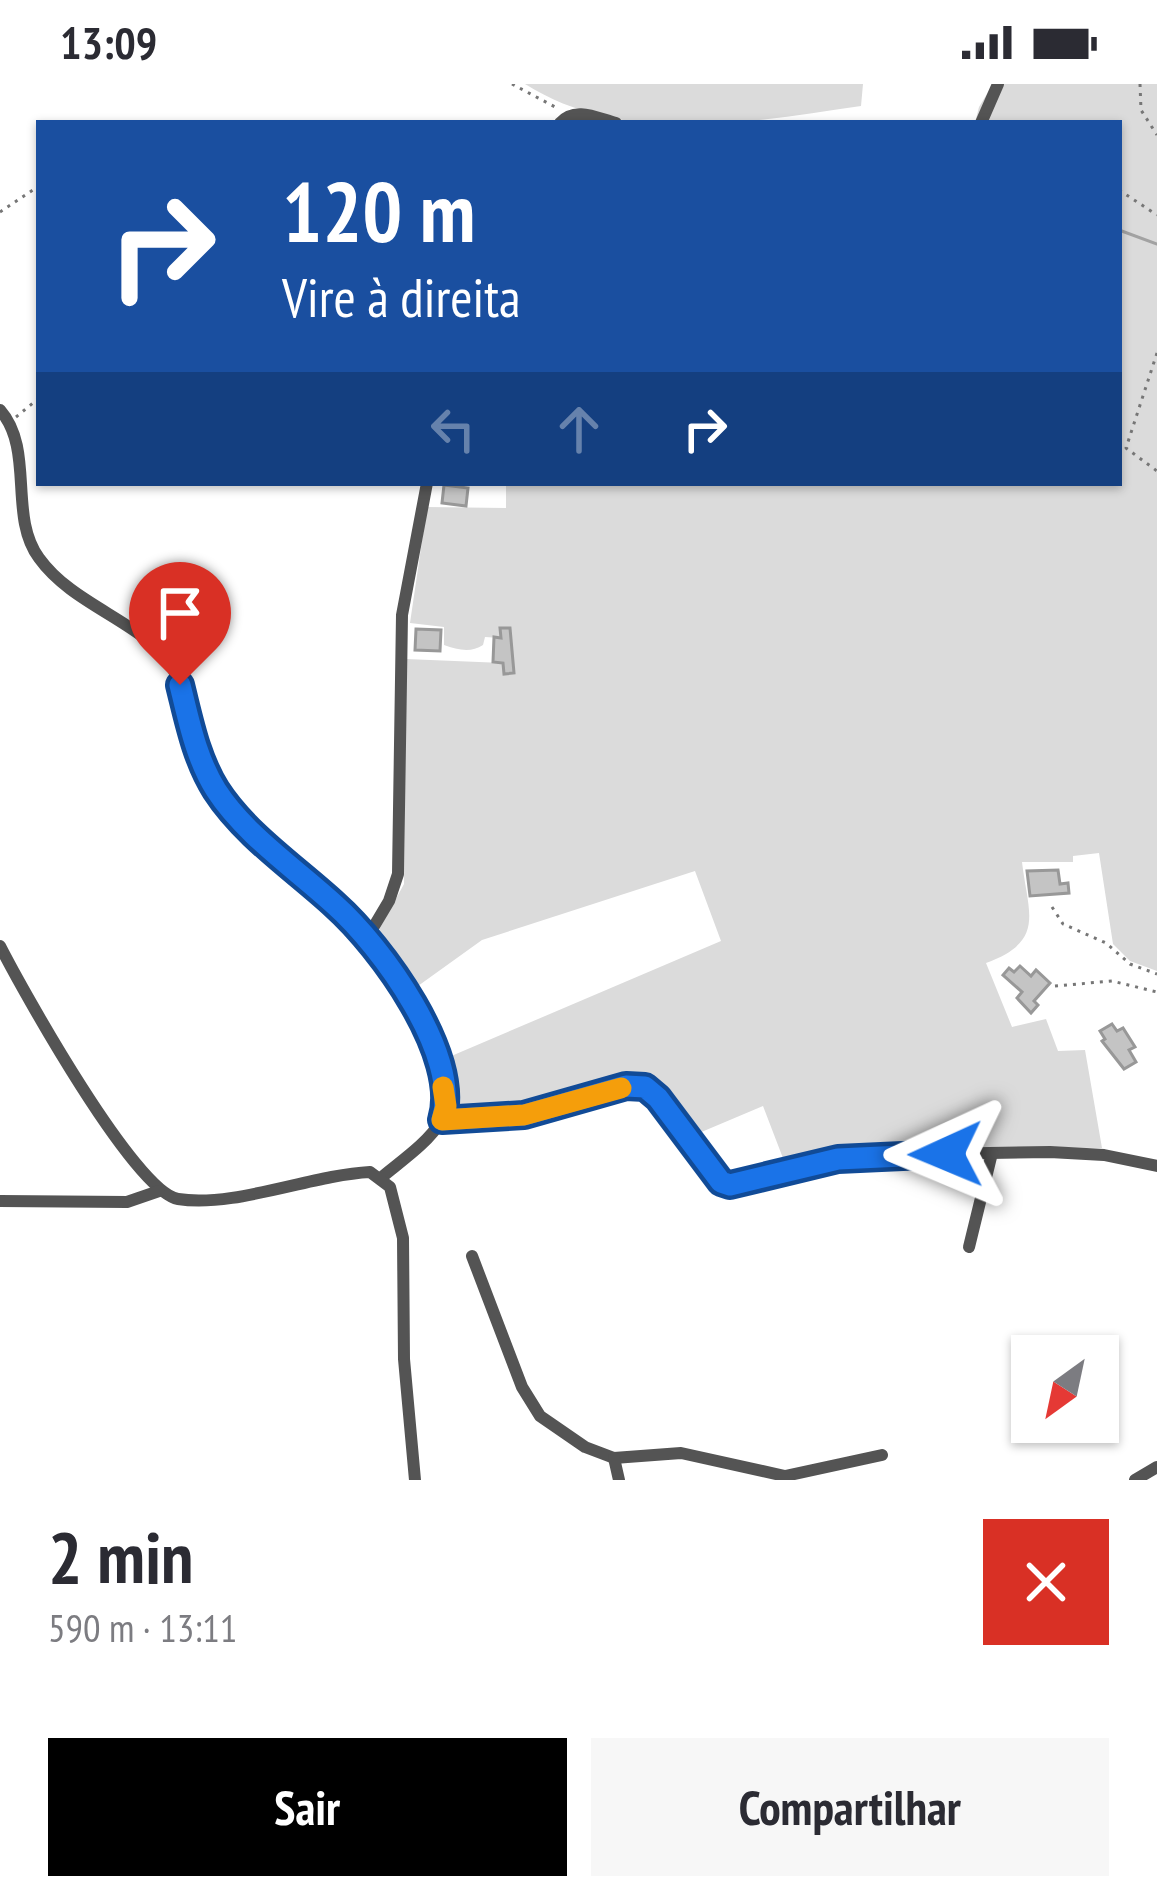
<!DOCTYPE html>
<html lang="pt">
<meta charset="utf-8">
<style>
:root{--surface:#fff;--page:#f7f7f7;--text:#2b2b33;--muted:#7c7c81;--accent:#000}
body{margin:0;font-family:"PT Sans Narrow",sans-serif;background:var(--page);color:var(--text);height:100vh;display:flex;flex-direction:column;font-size:45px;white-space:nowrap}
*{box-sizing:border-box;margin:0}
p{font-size:39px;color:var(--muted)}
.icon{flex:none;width:66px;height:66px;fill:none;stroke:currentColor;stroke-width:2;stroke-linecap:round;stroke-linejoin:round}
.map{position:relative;height:1396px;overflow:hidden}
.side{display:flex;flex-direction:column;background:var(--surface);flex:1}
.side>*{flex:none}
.banner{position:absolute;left:36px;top:36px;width:1086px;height:366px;border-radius:0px;box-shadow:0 3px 9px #0004;background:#1a4fa0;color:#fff;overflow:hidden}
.needle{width:78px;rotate:213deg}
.buttons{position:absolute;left:1011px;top:1251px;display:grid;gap:24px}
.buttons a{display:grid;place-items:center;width:108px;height:108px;border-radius:0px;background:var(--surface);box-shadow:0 3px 9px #0004;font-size:60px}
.pin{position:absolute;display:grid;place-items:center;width:102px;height:102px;color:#fff;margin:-123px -51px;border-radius:50% 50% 50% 0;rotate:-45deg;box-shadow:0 0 12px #0007}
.pin .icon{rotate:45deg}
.me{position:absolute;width:132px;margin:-66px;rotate:269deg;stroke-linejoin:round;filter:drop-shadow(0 0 9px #0008)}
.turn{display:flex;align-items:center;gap:42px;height:252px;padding:0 48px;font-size:54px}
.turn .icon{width:156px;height:156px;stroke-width:2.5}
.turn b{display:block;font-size:84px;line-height:102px}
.lanes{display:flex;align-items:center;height:114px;padding:0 48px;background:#0003;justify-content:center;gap:60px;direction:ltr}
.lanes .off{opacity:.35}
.round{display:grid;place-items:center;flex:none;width:126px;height:126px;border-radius:0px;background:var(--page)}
.head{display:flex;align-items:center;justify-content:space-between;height:204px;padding:0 48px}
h1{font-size:72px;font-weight:700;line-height:90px}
.cta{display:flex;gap:24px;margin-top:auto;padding:24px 48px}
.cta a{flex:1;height:138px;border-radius:0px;background:var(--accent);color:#fff;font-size:48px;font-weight:700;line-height:138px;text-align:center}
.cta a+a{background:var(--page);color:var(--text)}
.status{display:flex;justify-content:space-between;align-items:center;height:84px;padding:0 60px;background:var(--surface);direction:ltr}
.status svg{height:33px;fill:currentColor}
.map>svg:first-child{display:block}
.green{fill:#dbdbdb}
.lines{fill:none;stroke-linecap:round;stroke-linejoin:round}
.stream{stroke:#a2a2a2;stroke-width:3}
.building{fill:#c4c4c4;stroke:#989898;stroke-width:3}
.path{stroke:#767676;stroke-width:3;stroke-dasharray:3 6;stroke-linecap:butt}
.minor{stroke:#545454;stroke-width:12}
.route-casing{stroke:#114b97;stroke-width:30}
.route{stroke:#1a73e8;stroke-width:21}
.slow{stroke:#f59e0b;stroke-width:21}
</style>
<div class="status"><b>13:09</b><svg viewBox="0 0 49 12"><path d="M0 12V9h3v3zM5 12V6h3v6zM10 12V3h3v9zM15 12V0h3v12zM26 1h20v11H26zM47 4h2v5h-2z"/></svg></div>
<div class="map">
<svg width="1157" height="1396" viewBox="0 0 1157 1396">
<rect width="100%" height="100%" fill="#fff"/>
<g class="green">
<path d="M525,0h338l-2,22c-111,16 -236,41 -336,-22z"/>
<path d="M993,0h164v887l-27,-10 -17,-17 -14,-91 -26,3v6h-51c6,51 24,79 -36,101l26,64 34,-8 12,32 27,-1 17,98 -123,-1v-6h-8l-2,6 -110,5 -73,14 -23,-60 -71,30 -45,-58 -44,7 -62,22 -83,5 -5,-4 -4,-51 272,-116 -26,-70 -213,69 -71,51 -33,-52 2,-11 24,-44 2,-225 97,4 1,11 9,-1 -12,-35 -16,-1 -2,8c-12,8 -25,5 -39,0v-18l-34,-4 17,-116 79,1v-25h613v-360h-144l4,-16z"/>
</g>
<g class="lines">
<polyline class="stream" points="1119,146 1157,160"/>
</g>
<g class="building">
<polygon points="444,401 468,404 466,422 442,419"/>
<polygon points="500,544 510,544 514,589 504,590 503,579 493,578 494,553 501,554"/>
<polygon points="416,545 441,546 440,567 415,566"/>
<polygon points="1058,786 1060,800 1068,799 1069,809 1030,812 1027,787"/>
<polygon points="1020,882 1031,892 1036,886 1050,899 1034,917 1038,921 1031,929 1017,914 1022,908 1003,891 1009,884 1014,888"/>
<polygon points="1112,940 1117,947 1123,944 1135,963 1129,966 1136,978 1124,985 1102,957 1105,955 1100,947"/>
</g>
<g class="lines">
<g class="path">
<polyline points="512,0 557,24"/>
<polyline points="1140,0 1141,26 1157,51"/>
<polyline points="1119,106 1157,131"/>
<polyline points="0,128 39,102"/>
<polyline points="1157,269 1126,364 1157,387"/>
<polyline points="16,333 39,314"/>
<polyline points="1052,823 1063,840 1106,859 1130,880 1157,890"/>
<polyline points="1055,902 1112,897 1157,908"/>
</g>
<g class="minor">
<path d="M560,39c15,-17 37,-5 56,0"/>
<polyline points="981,39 998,0"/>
<path d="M0,326c35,40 8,106 39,148 28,39 78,56 115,87 42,37 33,105 65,149 32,44 80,76 119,113 29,28 51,61 71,95 15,24 28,46 32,75 3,14 8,30 0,44 -13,22 -40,40 -59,56"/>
<polyline points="367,854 389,817 398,790 402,531 427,399"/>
<path d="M0,862c23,45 135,246 178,253 56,9 133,-24 192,-27l20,15 13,51 1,121 11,121"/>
<path d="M442,1037c57,-4 102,-8 157,-27 14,-4 31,-11 46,-7 17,5 64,77 76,95l9,3 109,-26 34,-4 177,-3 54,3 53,11"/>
<polyline points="0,1117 127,1118 159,1107"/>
<polyline points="969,1163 992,1069"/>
<polyline points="472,1172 522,1303 540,1332 585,1363 614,1374 681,1369 785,1392 882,1371"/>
<polyline points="614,1374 619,1396"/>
<polyline points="1135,1396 1157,1383"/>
</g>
</g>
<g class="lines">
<defs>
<path id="route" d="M180,601c9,36 16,73 36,105 29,45 80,79 119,115 46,41 127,151 107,215l82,-5 102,-29 19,1 13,11 63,84 9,3 108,-26 108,-5"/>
</defs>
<use href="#route" class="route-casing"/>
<use href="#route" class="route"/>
<polyline class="slow" points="443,1003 446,1022 442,1036 524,1031 621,1004"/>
</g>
</svg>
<div class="buttons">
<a><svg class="needle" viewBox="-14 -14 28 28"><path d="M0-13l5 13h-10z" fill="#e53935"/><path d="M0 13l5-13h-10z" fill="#7c7c81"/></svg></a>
</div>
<div class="pin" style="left:180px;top:601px;background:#d93025"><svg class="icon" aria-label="arrive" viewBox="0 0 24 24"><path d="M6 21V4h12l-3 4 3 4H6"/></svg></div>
<svg class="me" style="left:946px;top:1070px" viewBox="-20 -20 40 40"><path d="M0-17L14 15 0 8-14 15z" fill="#1a73e8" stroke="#fff" stroke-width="4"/></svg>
<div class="banner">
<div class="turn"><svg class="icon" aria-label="right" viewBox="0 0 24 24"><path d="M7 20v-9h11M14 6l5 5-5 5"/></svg><div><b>120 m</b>Vire à direita</div></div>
<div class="lanes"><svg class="icon off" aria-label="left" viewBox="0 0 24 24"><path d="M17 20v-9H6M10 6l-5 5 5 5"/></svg><svg class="icon off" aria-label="ahead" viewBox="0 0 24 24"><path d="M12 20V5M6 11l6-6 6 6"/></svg><svg class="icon" aria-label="right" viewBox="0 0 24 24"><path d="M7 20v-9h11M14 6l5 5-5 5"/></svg></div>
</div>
</div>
<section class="side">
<div class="head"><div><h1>2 min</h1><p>590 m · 13:11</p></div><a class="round" style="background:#d93025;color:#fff"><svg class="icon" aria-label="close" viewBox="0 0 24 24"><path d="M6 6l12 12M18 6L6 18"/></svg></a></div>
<div class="cta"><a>Sair</a><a>Compartilhar</a></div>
</section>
